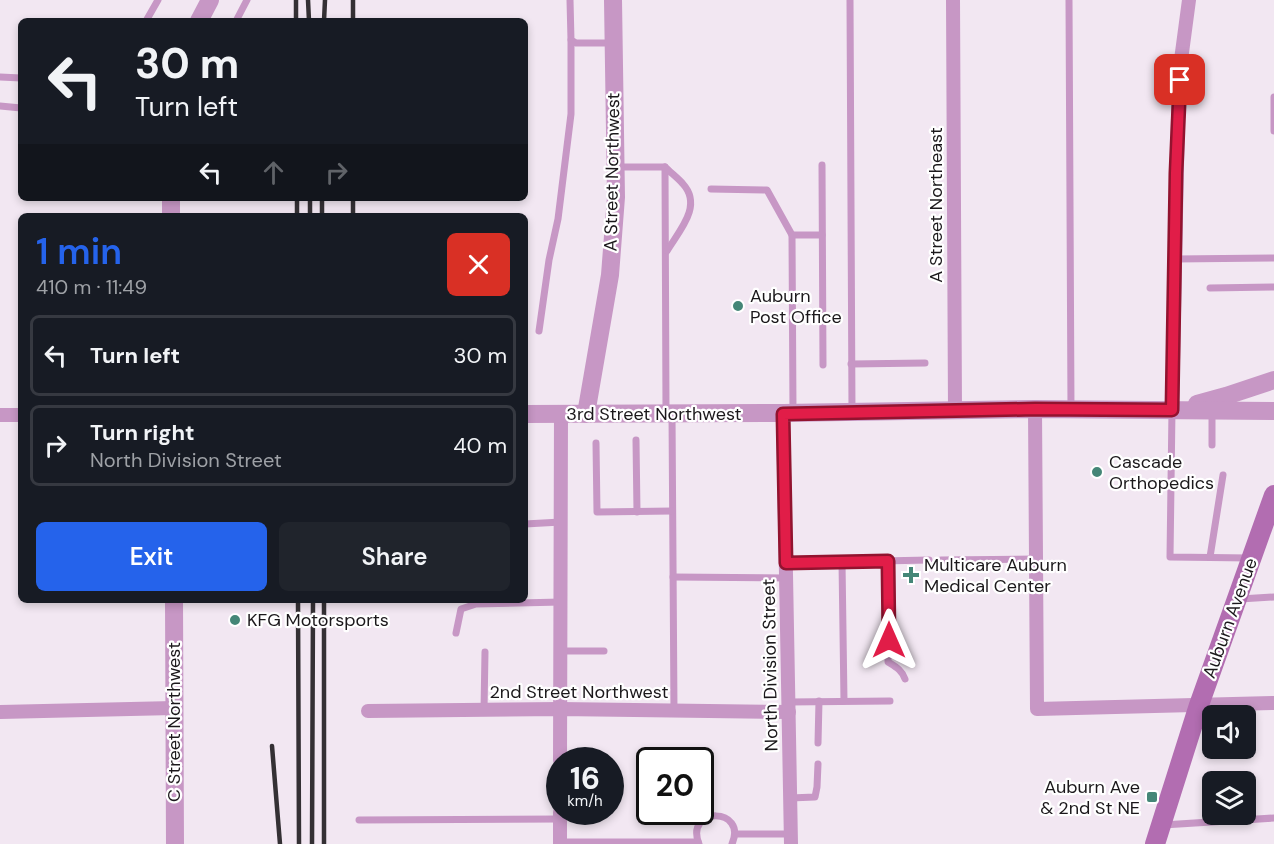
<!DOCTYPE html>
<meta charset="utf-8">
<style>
:root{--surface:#171b24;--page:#20242c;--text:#f1f3f6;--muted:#9ea1a6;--line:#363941;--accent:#2563eb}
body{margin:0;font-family:"DM Sans",sans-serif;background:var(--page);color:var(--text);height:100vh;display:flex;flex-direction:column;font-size:22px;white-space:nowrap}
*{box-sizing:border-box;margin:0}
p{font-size:20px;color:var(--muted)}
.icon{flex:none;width:33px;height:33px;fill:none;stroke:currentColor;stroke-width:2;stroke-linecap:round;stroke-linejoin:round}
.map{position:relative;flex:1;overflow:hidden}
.panel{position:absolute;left:18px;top:213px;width:510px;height:390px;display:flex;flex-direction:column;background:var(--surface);border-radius:9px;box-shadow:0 3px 9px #0003}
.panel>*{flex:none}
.top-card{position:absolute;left:18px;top:18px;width:510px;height:183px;border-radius:9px;box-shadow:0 3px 9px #0003;background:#171b24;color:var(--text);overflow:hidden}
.buttons{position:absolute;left:1202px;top:705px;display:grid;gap:12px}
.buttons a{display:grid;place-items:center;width:54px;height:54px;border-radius:9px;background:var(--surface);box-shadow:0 3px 9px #0003;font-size:30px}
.speed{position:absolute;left:546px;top:747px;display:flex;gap:12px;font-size:30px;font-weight:700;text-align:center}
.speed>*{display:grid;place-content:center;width:78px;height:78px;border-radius:50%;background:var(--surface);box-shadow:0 3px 9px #0003;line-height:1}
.speed small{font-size:15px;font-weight:400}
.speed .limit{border:3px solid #111;border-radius:9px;background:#fff;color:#111}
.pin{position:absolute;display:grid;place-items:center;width:51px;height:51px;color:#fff;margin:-26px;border-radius:12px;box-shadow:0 3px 9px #0006}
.me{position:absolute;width:66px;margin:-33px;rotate:0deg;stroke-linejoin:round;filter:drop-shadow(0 0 4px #0008)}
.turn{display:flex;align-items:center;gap:21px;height:126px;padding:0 18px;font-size:27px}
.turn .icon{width:78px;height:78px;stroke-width:2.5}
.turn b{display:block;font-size:42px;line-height:51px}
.lanes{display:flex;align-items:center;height:57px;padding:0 18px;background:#0003;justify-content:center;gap:30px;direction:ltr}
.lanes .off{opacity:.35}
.round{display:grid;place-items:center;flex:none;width:63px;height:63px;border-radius:9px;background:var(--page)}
.head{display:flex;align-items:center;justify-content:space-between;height:102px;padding:0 18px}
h1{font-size:36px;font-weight:600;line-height:45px;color:var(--accent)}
.cta{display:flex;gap:12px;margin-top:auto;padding:12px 18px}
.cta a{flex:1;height:69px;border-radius:9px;background:var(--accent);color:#fff;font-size:24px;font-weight:600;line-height:69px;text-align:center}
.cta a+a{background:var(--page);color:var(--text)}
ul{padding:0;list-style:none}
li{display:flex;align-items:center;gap:18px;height:81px;margin:0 12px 9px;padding:0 6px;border:3px solid var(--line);border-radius:9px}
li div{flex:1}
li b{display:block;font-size:22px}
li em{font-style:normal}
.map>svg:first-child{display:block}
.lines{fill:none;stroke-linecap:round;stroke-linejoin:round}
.service{stroke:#c797c5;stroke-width:7}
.minor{stroke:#c797c5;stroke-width:14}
.tertiary{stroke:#c797c5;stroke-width:18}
.secondary{stroke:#b26db1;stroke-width:20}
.rail{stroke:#343034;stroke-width:4.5}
.route-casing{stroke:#92132f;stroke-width:15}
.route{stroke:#e11d48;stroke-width:10}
.poi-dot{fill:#448677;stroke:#fff;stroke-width:2}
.labels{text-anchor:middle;stroke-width:4.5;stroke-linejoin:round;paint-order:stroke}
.street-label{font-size:18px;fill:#1b181b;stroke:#fff}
.poi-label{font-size:18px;fill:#1b181b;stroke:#fff;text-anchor:start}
</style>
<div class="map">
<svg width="1274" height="844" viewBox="0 0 1274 844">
<rect width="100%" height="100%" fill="#f2e7f2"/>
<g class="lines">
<g class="service">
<polyline points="570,0 571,40 576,43 612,43"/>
<polyline points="850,0 852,411"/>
<polyline points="1069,0 1071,409"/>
<polyline points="146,21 158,0"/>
<polyline points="236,21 247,0"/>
<polyline points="0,77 21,78"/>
<polyline points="1274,97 1274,131"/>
<polyline points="0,106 21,108"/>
<polyline points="822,165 823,365"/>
<polyline points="618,167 665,167 666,411"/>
<path d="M665,167c6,6 13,11 18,17 20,22 -4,47 -16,67"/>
<polyline points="711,189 767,190 792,235"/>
<polyline points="1175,259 1274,258"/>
<polyline points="1210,288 1274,287"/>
<polyline points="539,331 549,260 558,219 571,114 571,40"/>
<polyline points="851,364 925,363"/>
<polyline points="1172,410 1170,557 1250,558"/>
<polyline points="793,411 792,235 822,235"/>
<polyline points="672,413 674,711"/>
<polyline points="1212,413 1212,445"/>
<polyline points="636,440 637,512"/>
<polyline points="596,443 597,512 672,511"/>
<polyline points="525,524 561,522"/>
<polyline points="1210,557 1223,475"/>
<polyline points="941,560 1036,559"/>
<path d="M888,561v101c8,5 14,8 17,17"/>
<polyline points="842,562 844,701"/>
<polyline points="786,563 929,560"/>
<polyline points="673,577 786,578"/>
<polyline points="1240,599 1274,597"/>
<polyline points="456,633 461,609 476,604 561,602"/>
<polyline points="560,651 604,651"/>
<polyline points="789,702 890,701"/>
<polyline points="484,710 485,652"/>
<polyline points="818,743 819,701"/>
<polyline points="790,798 815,797 817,787 818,764"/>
<polyline points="359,820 560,819"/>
<polyline points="1163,825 1274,818"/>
<polyline points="735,834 790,834"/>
<polyline points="560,842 698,842"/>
<path d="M699,844c-15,-38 49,-37 33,0"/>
</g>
<g class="minor">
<polyline points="953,0 955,410"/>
<polyline points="1035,409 1037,709 1274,703"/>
<polyline points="1172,410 1178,118 1181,60 1189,0"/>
<polyline points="783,413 791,844"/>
<polyline points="0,415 21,415"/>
<polyline points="368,711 560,709 789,712"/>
<polyline points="0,712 174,708"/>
<polyline points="560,760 561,414"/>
<polyline points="560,812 560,844"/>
</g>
<g class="tertiary">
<polyline points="199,21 210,0"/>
<polyline points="171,198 171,216"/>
<polyline points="1197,404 1226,396 1274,380"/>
<polyline points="525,414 783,413 1035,409 1274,411"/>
<polyline points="586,414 610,275 616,197 613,0"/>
<polyline points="174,600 175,844"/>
</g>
<polyline class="secondary" points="1155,844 1199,705 1274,495"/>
<g class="rail">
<polyline points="296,0 296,21"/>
<polyline points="308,0 309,21"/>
<polyline points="324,21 325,0"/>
<polyline points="353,21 353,0"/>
<polyline points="297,198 297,216"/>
<polyline points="310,198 310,216"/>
<polyline points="322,198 322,216"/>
<polyline points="353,216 353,198"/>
<polyline points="298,600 299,844"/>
<polyline points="324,600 324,844"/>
<polyline points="272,746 280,844"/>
<polyline points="312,844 313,600"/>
</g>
</g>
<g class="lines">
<defs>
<polyline id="route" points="889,640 888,561 786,563 783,414 1035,409 1172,410 1176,173 1180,80"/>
</defs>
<use href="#route" class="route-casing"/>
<use href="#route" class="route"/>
</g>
<g class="poi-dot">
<circle cx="738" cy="306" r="6"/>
<circle cx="1097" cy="472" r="6"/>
<path d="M908 566h6v6h6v6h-6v6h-6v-6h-6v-6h6z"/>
<circle cx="235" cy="620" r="6"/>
<rect x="1146" y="791" width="12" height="12" rx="3"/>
</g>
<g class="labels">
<g class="street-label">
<text transform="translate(612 172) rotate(-89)" y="6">A Street Northwest</text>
<text transform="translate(936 205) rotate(-90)" y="6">A Street Northeast</text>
<text x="654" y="420">3rd Street Northwest</text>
<text transform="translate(1230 618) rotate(-70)" y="6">Auburn Avenue</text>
<text transform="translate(770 665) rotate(-91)" y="6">North Division Street</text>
<text x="579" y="698">2nd Street Northwest</text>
<text transform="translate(174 722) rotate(-90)" y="6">C Street Northwest</text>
</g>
<g class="poi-label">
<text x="750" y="302">Auburn<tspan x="750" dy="21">Post Office</tspan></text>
<text x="1109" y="468">Cascade<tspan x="1109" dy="21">Orthopedics</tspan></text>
<text x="924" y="571">Multicare Auburn<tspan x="924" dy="21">Medical Center</tspan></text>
<text x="247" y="626">KFG Motorsports</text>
<text x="1140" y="793" text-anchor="end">Auburn Ave<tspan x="1140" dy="21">&amp; 2nd St NE</tspan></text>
</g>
</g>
</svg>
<div class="buttons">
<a><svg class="icon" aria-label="sound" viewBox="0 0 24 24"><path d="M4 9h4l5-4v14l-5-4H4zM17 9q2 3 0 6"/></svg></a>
<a><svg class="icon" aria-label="layers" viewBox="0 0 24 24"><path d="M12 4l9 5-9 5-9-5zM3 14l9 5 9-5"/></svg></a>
</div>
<div class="speed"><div>16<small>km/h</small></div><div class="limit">20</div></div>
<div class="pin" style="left:1180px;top:80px;background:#d93025"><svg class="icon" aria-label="arrive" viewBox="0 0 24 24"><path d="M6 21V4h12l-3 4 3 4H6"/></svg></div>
<svg class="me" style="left:889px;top:640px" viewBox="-20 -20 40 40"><path d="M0-17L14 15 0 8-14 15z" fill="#e11d48" stroke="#fff" stroke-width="4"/></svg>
<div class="top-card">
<div class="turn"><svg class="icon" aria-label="left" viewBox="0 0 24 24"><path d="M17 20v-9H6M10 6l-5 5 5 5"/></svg><div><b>30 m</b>Turn left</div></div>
<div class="lanes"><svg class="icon" aria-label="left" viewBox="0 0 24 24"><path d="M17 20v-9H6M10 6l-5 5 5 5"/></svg><svg class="icon off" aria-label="ahead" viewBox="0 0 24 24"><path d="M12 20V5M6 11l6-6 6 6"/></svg><svg class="icon off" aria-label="right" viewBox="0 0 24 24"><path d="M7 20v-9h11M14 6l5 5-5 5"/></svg></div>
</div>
<section class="panel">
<div class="head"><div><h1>1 min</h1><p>410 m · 11:49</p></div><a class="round" style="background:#d93025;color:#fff"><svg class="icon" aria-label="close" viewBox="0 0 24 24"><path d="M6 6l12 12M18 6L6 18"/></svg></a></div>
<ul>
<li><svg class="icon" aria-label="left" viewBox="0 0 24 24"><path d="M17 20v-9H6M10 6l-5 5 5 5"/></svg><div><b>Turn left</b></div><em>30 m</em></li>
<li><svg class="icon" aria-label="right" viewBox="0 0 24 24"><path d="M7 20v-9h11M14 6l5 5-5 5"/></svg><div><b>Turn right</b><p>North Division Street</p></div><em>40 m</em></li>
</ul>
<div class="cta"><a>Exit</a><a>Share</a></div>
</section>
</div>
